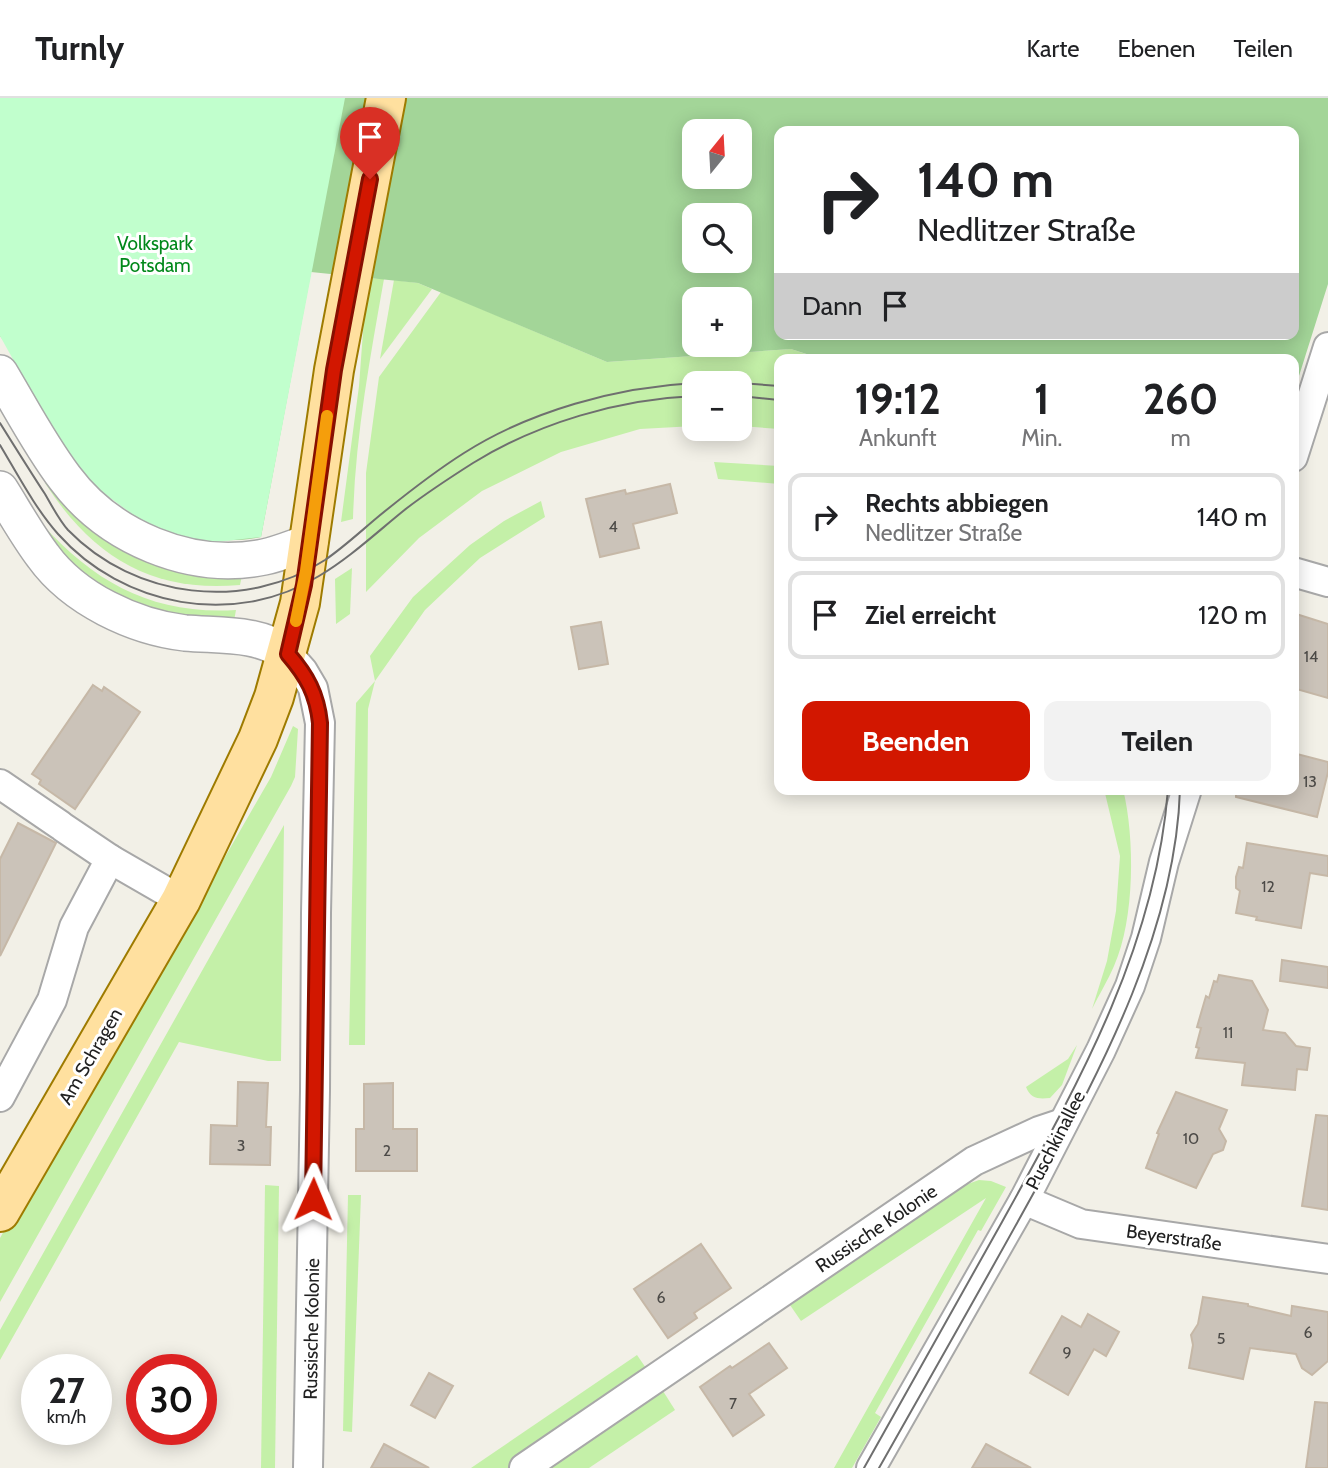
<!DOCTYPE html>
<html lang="de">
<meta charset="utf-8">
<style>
:root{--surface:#fff;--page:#f2f2f2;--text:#202124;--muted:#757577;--line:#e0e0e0;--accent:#d21700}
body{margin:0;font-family:Cabin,sans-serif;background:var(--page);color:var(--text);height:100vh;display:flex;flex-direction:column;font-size:26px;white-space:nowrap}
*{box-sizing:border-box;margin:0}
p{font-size:23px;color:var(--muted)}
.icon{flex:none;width:38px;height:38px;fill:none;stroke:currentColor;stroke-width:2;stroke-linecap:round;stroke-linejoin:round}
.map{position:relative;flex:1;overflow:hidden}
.sheet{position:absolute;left:774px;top:256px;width:525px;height:441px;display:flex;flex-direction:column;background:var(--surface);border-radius:14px;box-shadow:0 4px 18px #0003}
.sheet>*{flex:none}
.hud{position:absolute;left:774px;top:28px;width:525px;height:214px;border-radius:14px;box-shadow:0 4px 18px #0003;background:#fff;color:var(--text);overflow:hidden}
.needle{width:46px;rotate:18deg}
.fabs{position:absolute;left:682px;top:21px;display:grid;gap:14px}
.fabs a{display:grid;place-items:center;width:70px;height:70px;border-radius:14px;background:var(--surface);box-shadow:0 4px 18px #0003;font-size:35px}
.speed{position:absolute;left:21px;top:1256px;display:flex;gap:14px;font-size:35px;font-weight:700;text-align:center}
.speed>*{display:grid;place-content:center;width:91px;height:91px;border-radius:50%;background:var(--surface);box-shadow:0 4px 18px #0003;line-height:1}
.speed small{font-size:18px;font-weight:400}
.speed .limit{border:10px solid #d22;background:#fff;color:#111}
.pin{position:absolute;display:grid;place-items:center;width:60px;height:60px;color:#fff;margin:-72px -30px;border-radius:50% 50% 50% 0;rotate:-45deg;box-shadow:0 0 7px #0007}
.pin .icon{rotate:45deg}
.me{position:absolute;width:77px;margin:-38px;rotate:1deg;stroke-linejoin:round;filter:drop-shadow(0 0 5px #0008)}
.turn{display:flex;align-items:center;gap:24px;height:147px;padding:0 28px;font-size:32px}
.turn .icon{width:91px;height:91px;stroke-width:2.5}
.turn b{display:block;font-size:49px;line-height:60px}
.then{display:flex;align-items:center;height:66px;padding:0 28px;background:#0003;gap:14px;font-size:26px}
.eta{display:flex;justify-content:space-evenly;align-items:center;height:119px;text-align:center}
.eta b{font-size:42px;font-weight:700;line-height:49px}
.button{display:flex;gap:14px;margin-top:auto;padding:14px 28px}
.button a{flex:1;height:80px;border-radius:14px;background:var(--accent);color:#fff;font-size:28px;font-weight:700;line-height:80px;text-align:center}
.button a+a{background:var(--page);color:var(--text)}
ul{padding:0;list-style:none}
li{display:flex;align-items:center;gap:21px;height:88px;margin:0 14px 10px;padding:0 14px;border:4px solid var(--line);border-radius:14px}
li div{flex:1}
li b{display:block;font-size:26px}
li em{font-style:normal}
header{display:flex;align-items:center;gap:42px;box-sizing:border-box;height:98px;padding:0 35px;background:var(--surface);border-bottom:2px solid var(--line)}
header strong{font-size:33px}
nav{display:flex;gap:38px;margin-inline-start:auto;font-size:24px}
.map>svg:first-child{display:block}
.grass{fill:#c4f0a8}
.forest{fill:#a3d598;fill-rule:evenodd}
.park{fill:#c1ffcd}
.building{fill:#cbc3b9;stroke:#c6b8a7;stroke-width:2}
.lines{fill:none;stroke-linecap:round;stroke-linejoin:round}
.minor-casing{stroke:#a8a8a8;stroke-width:32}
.tertiary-casing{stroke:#a8a8a8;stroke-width:38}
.primary-casing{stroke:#9e7b00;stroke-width:42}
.minor{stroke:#fff;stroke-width:28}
.tertiary{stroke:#fff;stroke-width:35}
.primary{stroke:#ffe09f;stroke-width:38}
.tram{stroke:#6f6f6f;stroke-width:2}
.route-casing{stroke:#880f00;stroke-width:18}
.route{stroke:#d21700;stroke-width:12}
.slow{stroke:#f59e0b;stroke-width:12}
.labels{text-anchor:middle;stroke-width:6;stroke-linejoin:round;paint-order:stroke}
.number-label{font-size:16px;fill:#4c4a47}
.park-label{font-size:19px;fill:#01881a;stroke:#fff}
.street-label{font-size:19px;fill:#212121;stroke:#fff}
</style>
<header>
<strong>Turnly</strong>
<nav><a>Karte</a><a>Ebenen</a><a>Teilen</a></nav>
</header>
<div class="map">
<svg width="1328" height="1370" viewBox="0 0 1328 1370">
<rect width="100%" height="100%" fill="#f2f0e7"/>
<g class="grass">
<path d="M367,180l17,1c-14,79 -29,159 -31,240l-12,3 18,-136z"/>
<polygon points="394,182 418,185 432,191 380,261"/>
<polygon points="441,194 607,264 791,251 821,261 779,261 779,331 740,328 740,285 695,285 695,328 640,331 561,354 482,393 419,440 366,494 366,375 379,279"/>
<polygon points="714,364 779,368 779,386 718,381"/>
<path d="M55,379l188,93 -3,15c-89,8 -148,-29 -195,-102z"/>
<polygon points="541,403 545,419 480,460 425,512 375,583 368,611 365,947 349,947 356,605 375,583 370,558 413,499 470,447 504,423"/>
<path d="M42,426c54,60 112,91 194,86l-2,11c-63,-5 -126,-18 -173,-64 -9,-8 -14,-23 -19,-33z"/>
<polygon points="352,470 350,516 336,526 335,481"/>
<polygon points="293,628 298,631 295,679 291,688 0,1204 0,1140 77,1003 105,968 271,679"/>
<path d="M1104,691h19c12,49 12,130 -9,177 -6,14 -15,29 -22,43l15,-48 9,-50 4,-55z"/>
<polygon points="284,727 281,963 268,963 179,944 0,1262 0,1232"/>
<path d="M1077,947l-15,40 -12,13c-12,1 -19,1 -24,-11l42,-28z"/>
<polygon points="979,1082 991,1083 1006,1089 981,1133 978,1132 875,1315 881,1319 852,1370 834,1370 986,1100 801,1223 790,1207 965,1087"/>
<polygon points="265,1087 279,1088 275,1370 261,1370"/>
<polygon points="348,1097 361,1097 352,1334 343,1333"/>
<polygon points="637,1257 648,1273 508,1370 471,1370"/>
<polygon points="663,1293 675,1312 589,1370 550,1370"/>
</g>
<path class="forest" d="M35,0h1293v186l-35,111v-36h-471l-31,-10 -184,13 -189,-79 -107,-11 -50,265c-44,9 -90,-2 -129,-23l-132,-178v-17zM695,33h45v46h-45zM779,33h514v203h-514zM695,117h45v46h-45zM695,201h45v46h-45z"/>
<polygon class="park" points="0,0 345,0 261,439 216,444 188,440 156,429 132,416 94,388 75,365 48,324 0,238"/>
<g class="building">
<polygon points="670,386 677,415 633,426 639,450 600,459 586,401 625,392 626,396"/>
<polygon points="1293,515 1328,526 1328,600 1293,590"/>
<polygon points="601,524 608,566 579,571 571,529"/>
<polygon points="93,587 102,593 104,589 140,614 75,711 39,686 41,682 32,676"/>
<polygon points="1293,655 1328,664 1328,674 1317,719 1236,699 1236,691 1293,691"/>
<polygon points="18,725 56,745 0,858 0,761"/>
<polygon points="1247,745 1328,758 1328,778 1310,775 1301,830 1256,822 1257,819 1236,815 1240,793 1236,790 1236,779 1239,769 1243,770"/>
<polygon points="1282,862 1328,869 1328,890 1280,883"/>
<polygon points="1219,877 1252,883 1268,912 1263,932 1285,935 1296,948 1310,950 1307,972 1297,971 1295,992 1242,987 1245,965 1196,960 1199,950 1196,949 1201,930 1197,929 1206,898 1209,900 1214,883 1217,884"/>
<polygon points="238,984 268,985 266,1029 271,1029 270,1067 210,1066 211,1027 237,1028"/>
<polygon points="393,985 393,1031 417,1031 417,1073 356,1073 356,1031 364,1031 364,986"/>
<polygon points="1176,994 1227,1012 1219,1031 1226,1043 1223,1052 1213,1056 1196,1090 1146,1070 1159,1036 1157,1035"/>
<polygon points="1316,1017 1328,1018 1328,1112 1302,1108"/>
<polygon points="701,1146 731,1190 694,1215 697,1220 668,1240 634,1191"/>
<polygon points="1203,1199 1248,1206 1248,1208 1291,1218 1292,1208 1328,1214 1328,1263 1312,1277 1302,1270 1296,1256 1250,1250 1243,1281 1189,1270 1193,1247 1191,1237 1198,1226"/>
<polygon points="1088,1216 1119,1234 1106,1258 1094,1251 1068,1297 1030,1275 1062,1218 1081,1229"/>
<polygon points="769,1245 787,1270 749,1296 764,1317 733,1338 700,1289 730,1268 732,1270"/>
<polygon points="429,1275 453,1288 435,1320 411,1307"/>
<polygon points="1315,1304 1328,1305 1328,1370 1306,1370"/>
<polygon points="384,1346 429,1370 371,1370"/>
<polygon points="986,1346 1031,1370 972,1370"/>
</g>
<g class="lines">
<defs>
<g id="minor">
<polyline points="1293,359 1328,249"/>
<polyline points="1293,474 1328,484"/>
<polyline points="288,556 303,573 313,590 320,625 316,815 315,993 308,1370"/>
<polyline points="0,686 60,727"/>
<polyline points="64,730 110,761 181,802"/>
<polyline points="0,999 52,902 74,829 110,761"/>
<polyline points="1024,1102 1081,1126 1328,1161"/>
<polyline points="524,1370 974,1063 1039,1033 1063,1025"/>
<polyline points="871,1370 1024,1102 1101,952 1130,888 1146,840 1164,764 1187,691"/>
</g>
<g id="tertiary">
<path d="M0,275c21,35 40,72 65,105 44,59 125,94 199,79 15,-3 31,-10 46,-15"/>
<path d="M0,391c14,22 27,46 43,67 31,43 91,71 142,77 37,3 72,-1 103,21"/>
</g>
<polyline id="primary" points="0,1114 181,802 258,641 274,599 300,505 334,272 386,0"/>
</defs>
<use href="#minor" class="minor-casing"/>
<use href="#tertiary" class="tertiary-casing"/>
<use href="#primary" class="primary-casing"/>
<use href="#minor" class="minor"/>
<use href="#tertiary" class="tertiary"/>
<use href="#primary" class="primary"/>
<g class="tram">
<polyline points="698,285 737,285"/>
<polyline points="740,285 779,288"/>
<polyline points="740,298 779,302"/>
<path d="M0,325c15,24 30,48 45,71 7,12 14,26 23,36 67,69 177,82 257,30 19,-13 36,-29 54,-44 27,-22 55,-44 85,-63 66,-42 153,-66 231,-70"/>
<path d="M0,347c18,30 35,63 58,89 65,73 176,94 261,42 32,-19 59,-45 88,-68 21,-16 44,-31 66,-45 65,-40 146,-64 222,-67"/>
<path d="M864,1370c46,-82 92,-164 138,-246 75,-136 154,-275 166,-433"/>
<path d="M879,1370c53,-94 107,-188 159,-283 65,-119 138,-257 142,-396"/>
</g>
</g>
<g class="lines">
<defs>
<path id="route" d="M313,1101l7,-476c-3,-29 -13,-47 -32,-69l16,-69 30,-215 36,-191"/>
</defs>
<use href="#route" class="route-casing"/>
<use href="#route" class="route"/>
<polyline class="slow" points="296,523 306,473 327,318"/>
</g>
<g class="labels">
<g class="number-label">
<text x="613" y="434">4</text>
<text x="1311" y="564">14</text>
<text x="1310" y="689">13</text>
<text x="1268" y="794">12</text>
<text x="1228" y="940">11</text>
<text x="1191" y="1046">10</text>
<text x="241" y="1053">3</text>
<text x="387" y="1058">2</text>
<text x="661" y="1205">6</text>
<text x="1308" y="1240">6</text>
<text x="1221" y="1246">5</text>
<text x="1067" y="1260">9</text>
<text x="733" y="1311">7</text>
</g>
<g class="park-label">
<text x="155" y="152">Volkspark<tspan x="155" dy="22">Potsdam</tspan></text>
</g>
<g class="street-label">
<text transform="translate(90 958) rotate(-60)" y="7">Am Schragen</text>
<text transform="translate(1055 1042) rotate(-63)" y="7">Puschkinallee</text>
<text transform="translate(876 1130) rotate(-34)" y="7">Russische Kolonie</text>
<text transform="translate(1174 1139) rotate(8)" y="7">Beyerstraße</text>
<text transform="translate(311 1231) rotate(-89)" y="7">Russische Kolonie</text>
</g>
</g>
</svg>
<div class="fabs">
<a><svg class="needle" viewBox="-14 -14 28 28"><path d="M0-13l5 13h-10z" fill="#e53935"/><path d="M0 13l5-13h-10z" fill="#757577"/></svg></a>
<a><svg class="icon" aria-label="search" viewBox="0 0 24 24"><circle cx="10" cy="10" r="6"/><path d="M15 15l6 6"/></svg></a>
<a>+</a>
<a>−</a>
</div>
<div class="speed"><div>27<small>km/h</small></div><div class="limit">30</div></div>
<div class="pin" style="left:370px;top:81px;background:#d93025"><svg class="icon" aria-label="arrive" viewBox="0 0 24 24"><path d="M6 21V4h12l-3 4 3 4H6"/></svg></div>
<svg class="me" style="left:313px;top:1101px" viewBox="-20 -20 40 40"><path d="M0-17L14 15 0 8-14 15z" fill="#d21700" stroke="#fff" stroke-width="4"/></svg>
<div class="hud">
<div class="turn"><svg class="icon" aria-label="right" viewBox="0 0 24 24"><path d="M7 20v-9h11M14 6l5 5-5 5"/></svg><div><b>140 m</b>Nedlitzer Straße</div></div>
<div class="then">Dann<svg class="icon" aria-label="arrive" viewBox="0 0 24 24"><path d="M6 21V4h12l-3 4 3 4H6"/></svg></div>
</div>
<section class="sheet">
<div class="eta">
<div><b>19:12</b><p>Ankunft</p></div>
<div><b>1</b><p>Min.</p></div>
<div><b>260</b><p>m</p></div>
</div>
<ul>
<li><svg class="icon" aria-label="right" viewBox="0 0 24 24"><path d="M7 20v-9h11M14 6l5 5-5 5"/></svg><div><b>Rechts abbiegen</b><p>Nedlitzer Straße</p></div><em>140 m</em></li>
<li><svg class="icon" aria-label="arrive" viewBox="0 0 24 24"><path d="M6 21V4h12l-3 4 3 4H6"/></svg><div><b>Ziel erreicht</b></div><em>120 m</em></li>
</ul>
<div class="button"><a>Beenden</a><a>Teilen</a></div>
</section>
</div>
